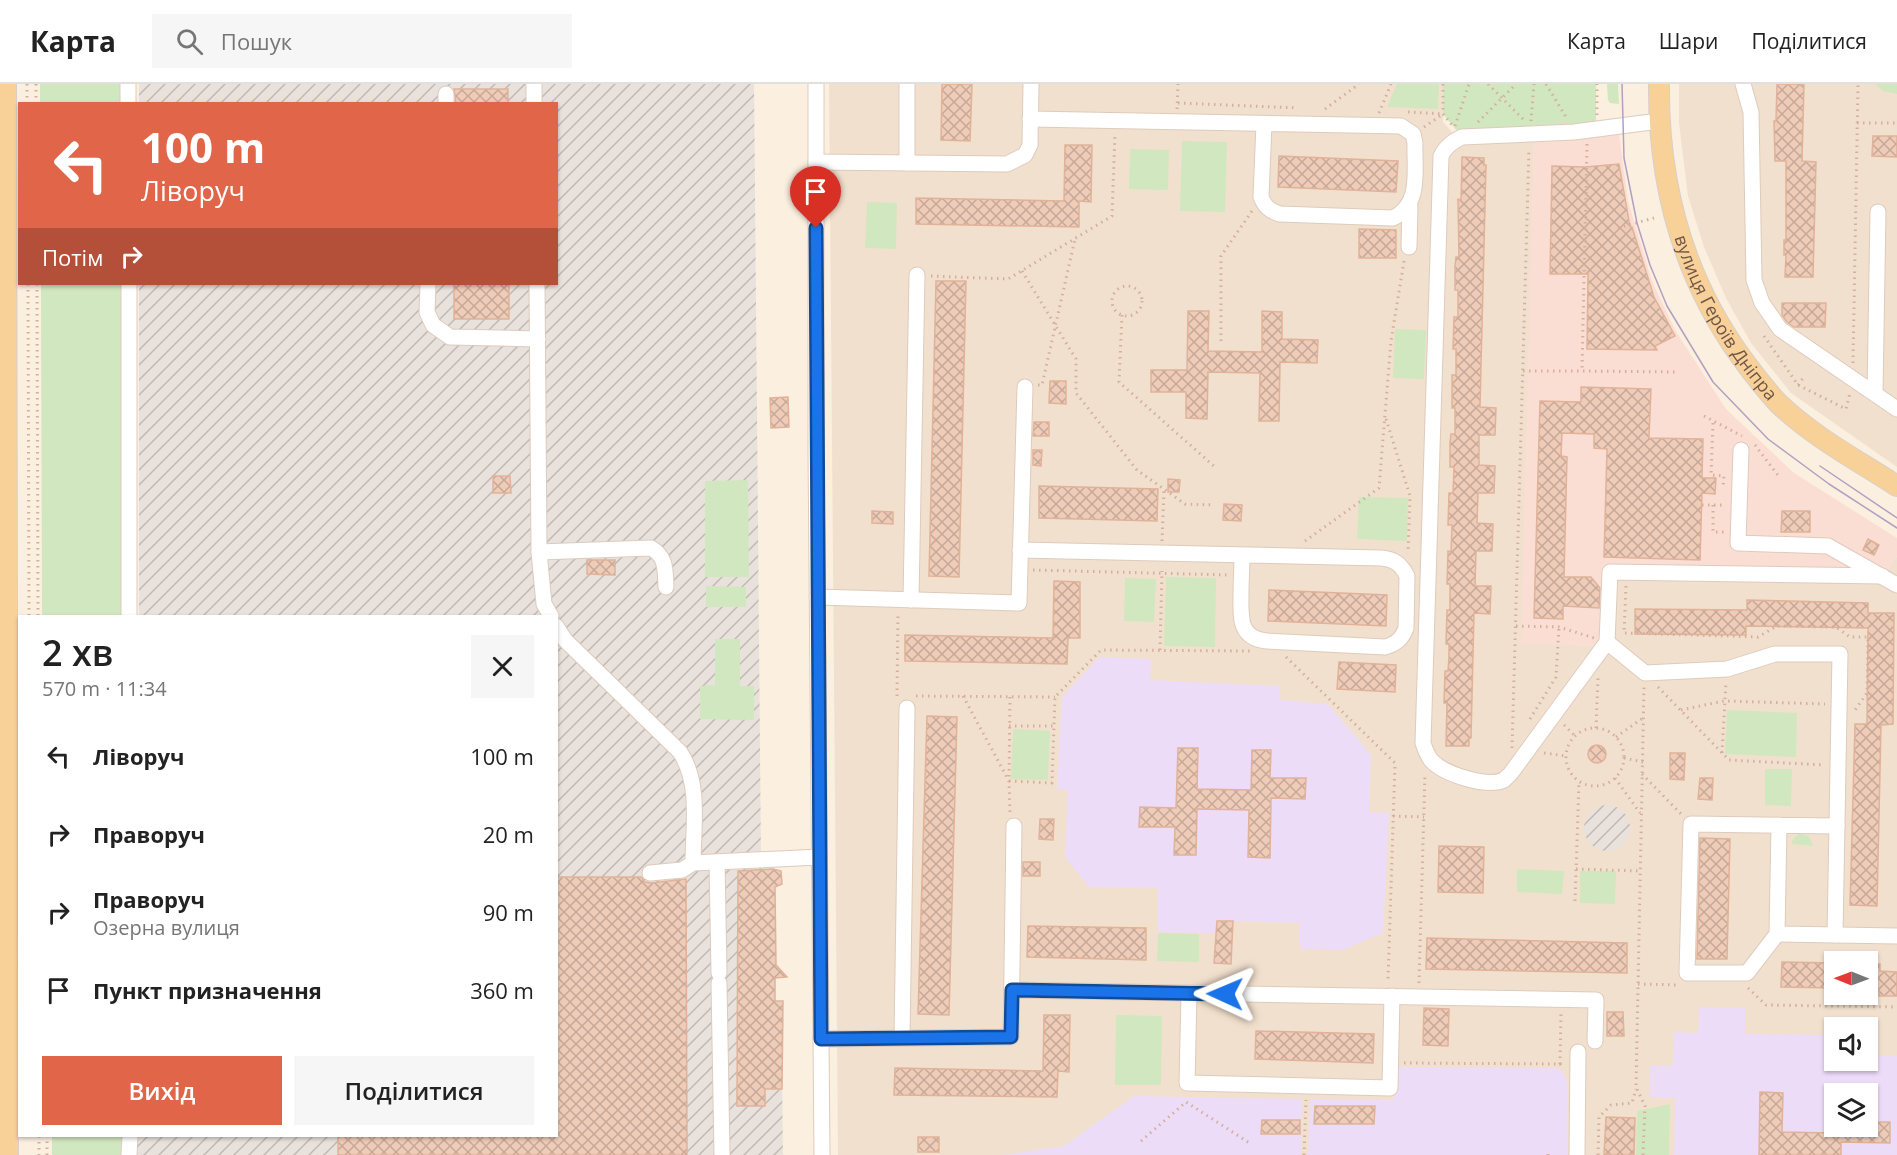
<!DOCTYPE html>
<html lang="uk">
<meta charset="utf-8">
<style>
:root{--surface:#fff;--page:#f6f6f6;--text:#222;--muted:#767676;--line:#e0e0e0;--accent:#e16548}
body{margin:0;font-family:"Open Sans",sans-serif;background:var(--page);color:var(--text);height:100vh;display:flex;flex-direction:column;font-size:22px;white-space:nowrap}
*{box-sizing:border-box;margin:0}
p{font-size:20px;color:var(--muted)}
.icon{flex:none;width:33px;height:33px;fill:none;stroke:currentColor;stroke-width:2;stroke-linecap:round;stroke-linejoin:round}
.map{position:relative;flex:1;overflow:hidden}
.side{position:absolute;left:18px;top:531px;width:540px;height:522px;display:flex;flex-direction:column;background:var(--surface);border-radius:0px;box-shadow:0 2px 4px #0004}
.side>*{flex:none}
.top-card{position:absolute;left:18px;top:18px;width:540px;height:183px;border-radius:0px;box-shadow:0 2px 4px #0004;background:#e16548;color:#fff;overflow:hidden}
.needle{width:39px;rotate:271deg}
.fabs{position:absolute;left:1824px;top:867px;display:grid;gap:12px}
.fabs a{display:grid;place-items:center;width:54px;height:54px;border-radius:0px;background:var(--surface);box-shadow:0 2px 4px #0004;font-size:30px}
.pin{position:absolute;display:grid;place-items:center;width:51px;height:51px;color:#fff;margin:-62px -26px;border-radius:50% 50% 50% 0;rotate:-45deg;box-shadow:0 0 6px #0007}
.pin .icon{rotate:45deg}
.me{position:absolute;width:66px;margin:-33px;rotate:271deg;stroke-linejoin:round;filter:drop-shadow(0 0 4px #0008)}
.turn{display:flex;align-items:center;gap:21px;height:126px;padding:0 24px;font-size:27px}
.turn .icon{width:78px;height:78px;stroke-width:2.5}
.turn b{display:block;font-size:42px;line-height:51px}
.then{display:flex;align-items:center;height:57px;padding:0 24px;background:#0003;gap:12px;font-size:22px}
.round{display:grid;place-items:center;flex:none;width:63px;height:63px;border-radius:0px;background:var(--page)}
.summary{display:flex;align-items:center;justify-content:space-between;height:102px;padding:0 24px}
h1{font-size:36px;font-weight:600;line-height:45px}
.primary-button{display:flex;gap:12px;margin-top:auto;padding:12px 24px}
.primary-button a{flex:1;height:69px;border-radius:0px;background:var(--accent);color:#fff;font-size:24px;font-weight:600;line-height:69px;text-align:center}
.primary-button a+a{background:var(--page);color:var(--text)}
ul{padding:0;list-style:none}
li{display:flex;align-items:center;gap:18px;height:78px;padding:0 24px}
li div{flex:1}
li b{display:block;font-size:22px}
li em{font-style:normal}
header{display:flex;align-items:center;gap:36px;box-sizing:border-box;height:84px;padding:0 30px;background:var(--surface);border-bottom:2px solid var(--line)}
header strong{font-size:28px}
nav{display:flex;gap:33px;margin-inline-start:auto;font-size:21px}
.search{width:420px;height:54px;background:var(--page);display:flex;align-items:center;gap:15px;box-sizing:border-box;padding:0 21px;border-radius:0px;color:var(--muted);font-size:22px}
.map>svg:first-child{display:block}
.residential{fill:#f2e0ce;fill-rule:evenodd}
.commercial{fill:#fbded3}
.industrial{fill:url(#industrial-furrows)}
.education{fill:#ecdcf7;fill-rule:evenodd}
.green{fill:#d1e7bf}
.building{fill:url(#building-cross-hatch);stroke:#e1b299;stroke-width:1.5}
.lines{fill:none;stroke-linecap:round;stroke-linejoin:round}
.minor-casing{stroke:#decbbc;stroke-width:17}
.major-casing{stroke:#d7cfcc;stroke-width:22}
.path{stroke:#d3af9c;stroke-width:3;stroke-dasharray:1.5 4.5;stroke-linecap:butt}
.minor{stroke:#fff;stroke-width:15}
.major{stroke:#f8d199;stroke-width:20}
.tram{stroke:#b1a0c2;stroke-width:1.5}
.route-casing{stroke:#114b97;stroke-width:15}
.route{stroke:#1a73e8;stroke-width:10}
.labels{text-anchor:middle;stroke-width:4.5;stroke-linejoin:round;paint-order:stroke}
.street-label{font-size:18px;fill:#705548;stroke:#fef3e5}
</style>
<header>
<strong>Карта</strong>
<div class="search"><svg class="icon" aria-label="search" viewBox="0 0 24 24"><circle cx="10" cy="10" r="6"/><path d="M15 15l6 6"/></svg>Пошук</div>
<nav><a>Карта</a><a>Шари</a><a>Поділитися</a></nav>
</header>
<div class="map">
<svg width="1897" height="1071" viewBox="0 0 1897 1071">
<defs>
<pattern id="industrial-furrows" width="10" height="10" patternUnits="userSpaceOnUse" patternTransform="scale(1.5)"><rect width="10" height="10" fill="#e9e1db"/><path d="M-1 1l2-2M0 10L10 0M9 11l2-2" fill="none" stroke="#c1b9b4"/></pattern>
<pattern id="building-cross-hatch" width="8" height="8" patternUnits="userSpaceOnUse" patternTransform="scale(1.5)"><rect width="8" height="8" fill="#efccb8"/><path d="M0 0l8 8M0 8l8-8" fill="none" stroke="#c6a898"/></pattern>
</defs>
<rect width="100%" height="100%" fill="#fbefdf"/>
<g class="residential">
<path d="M829,0h616l-2,38 17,19 74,-3 -5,228 88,211 265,1 15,-22v599h-1059zM1834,878h34v32h-34zM1834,944h34v32h-34zM1834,1010h34v32h-34z"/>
<polygon points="1679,0 1897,0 1897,383 1791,309 1751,259 1726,214 1704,163 1688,112 1679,39"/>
</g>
<polygon class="commercial" points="1619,50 1628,117 1652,197 1675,246 1726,325 1794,389 1897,454 1897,472 1882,494 1617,493 1613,552 1593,562 1521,559 1534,54"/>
<g class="industrial">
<polygon points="139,0 754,0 761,777 773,777 773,785 781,787 782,800 775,803 776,881 782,887 783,893 775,894 775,917 783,917 783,976 775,979 775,987 782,988 783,1071 137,1071 137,1052 556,1052 556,532 139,532 139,200 556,200 556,20 139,20"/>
<circle cx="1607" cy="744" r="23"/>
</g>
<g class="education">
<polygon points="1099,573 1151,575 1150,596 1280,602 1280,616 1328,620 1371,671 1369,728 1389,729 1383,849 1343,866 1300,865 1300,839 1234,837 1233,850 1158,848 1158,804 1089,803 1065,773 1068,706 1057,705 1062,613"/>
<path d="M1699,923h46v27l89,1v25h34v-25h4v20h25v100h-223l1,-57 -25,-1v-31h23l1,-34 24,1zM1834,1010h34v32h-34z"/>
<polygon points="1394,983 1559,984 1565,992 1568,1002 1567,1071 1308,1071 1310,1015 1394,1016"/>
<polygon points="1134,1012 1302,1015 1301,1071 1003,1071 1064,1062"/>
</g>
<g class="green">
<rect x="40" y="0" width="80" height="19"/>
<polygon points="1397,0 1439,0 1438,25 1387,23"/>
<polygon points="1443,0 1596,0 1596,45 1462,53 1443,30"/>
<polygon points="1607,0 1618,0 1619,20 1610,19 1608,16"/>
<polygon points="1875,0 1897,0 1897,10 1883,7"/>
<polygon points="1182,57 1227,58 1225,128 1180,127"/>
<polygon points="1130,65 1169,66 1168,106 1129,105"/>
<polygon points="867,118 897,119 896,165 865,164"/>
<polygon points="41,200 121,200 122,532 42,532"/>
<polygon points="1395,245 1426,246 1424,295 1393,294"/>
<polygon points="748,396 749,493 705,493 705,397"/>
<polygon points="1359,413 1408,414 1407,457 1357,455"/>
<polygon points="1166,493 1216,494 1215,563 1164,562"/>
<polygon points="1125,494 1156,495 1154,538 1124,537"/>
<polygon points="706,502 746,503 746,523 706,523"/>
<polygon points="715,555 740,555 740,602 754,602 754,636 700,635 700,602 715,601"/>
<polygon points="1727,626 1797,629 1796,673 1725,670"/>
<polygon points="1013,645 1050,647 1048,696 1011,695"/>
<polygon points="1765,685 1792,685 1791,722 1765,721"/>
<polygon points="1799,750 1809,752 1813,762 1791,760 1794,754"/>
<polygon points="1517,785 1564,787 1562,810 1517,808"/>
<polygon points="1580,787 1616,787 1615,820 1580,819"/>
<polygon points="1158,849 1199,850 1199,878 1157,877"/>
<polygon points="1116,931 1162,932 1161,1001 1115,1001"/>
<polygon points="1670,1020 1669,1071 1636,1071 1637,1027"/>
<rect x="52" y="1052" width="70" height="19"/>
</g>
<g class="building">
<polygon points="942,0 972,0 970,57 941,56"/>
<polygon points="1777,0 1804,0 1802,77 1816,78 1813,193 1785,193 1786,171 1784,171 1784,156 1786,156 1786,77 1775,77 1774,37 1776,37"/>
<polygon points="454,5 508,5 508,20 456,20"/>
<polygon points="1873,52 1897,52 1897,73 1872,72"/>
<polygon points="1065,61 1092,61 1091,118 1079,117 1079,143 916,140 916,114 1064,117"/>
<polygon points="1279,72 1398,77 1396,108 1278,103"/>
<polygon points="1462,73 1484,74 1484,81 1486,81 1480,323 1496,324 1495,351 1479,351 1479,381 1495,382 1494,409 1478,409 1477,439 1493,440 1492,467 1476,467 1475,502 1491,502 1490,530 1474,529 1471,654 1469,654 1469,662 1446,662 1447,619 1444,619 1445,587 1448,587 1449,573 1449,560 1446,560 1447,526 1450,526 1450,500 1447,500 1448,467 1451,468 1452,441 1448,441 1449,409 1453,409 1454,383 1450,383 1450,359 1451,350 1455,350 1455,324 1452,324 1452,291 1456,291 1456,265 1453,265 1454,233 1458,233 1458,206 1455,206 1455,182 1456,173 1459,173 1458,115 1461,116"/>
<polygon points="1619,80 1630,143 1632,143 1654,213 1675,252 1655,262 1657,266 1587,265 1588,190 1550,190 1552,82 1585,83"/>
<polygon points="1359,145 1396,146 1396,174 1359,174"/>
<polygon points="936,197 966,197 959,493 929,492"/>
<rect x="454" y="200" width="55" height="35"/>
<polygon points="1782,219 1826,219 1825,243 1794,243 1787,238 1782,231"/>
<polygon points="1188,227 1209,227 1208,267 1262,268 1262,227 1282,228 1282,255 1318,256 1317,279 1280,278 1279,337 1259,337 1260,289 1208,288 1207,335 1186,334 1186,308 1151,308 1151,286 1187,286"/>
<polygon points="1050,297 1066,297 1066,320 1049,319"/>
<polygon points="1581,303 1651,305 1649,354 1703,355 1702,394 1716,394 1715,410 1702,409 1700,476 1604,473 1607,365 1594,364 1594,350 1562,349 1561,372 1567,373 1564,493 1591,493 1600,504 1599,524 1563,522 1563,535 1534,534 1540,317 1581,318"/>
<polygon points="788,313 789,343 771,344 770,314"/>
<polygon points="1034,338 1049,338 1049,352 1033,352"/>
<polygon points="1033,366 1042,366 1041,382 1033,381"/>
<polygon points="493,392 510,392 511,409 493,409"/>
<polygon points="1168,395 1180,396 1179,408 1168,408"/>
<polygon points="1039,402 1158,405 1157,437 1039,434"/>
<polygon points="1224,420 1242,421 1241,437 1223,436"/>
<polygon points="872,427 893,428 893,440 872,439"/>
<polygon points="1782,427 1810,427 1810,448 1781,448"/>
<polygon points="1868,455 1879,461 1874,471 1863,466"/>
<polygon points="587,476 615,476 615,491 587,490"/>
<polygon points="1054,497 1080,498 1080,554 1068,554 1067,580 905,577 905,551 1053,554"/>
<polygon points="1269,506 1387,511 1386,542 1268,537"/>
<polygon points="1747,516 1868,519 1868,529 1894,529 1893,640 1881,641 1877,822 1850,821 1855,640 1867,640 1868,544 1746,542 1746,551 1635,550 1635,525 1747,526"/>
<polygon points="1339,578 1396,581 1395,608 1337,605"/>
<polygon points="927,632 957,633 949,931 918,930"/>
<circle cx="1597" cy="670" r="9"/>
<polygon points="1178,664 1198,664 1197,705 1251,706 1252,666 1271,666 1270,694 1306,694 1305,715 1271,714 1270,774 1248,773 1249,726 1197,725 1196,771 1174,771 1175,743 1139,743 1140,723 1176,724"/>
<polygon points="1670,669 1685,669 1684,696 1670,695"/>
<polygon points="1700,694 1713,694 1712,716 1698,715"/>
<polygon points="1040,735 1054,735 1053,756 1039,755"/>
<polygon points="1700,754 1730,755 1727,875 1697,875"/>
<polygon points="1439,762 1484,763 1483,809 1438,808"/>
<rect x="1023" y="778" width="17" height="14"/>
<polygon points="773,785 781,787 782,800 775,803 776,881 787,893 775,894 775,917 783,917 782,1005 765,1005 765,1022 737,1022 738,787"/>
<polygon points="556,793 641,793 645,798 651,799 686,795 687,1071 338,1071 338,1052 556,1052"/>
<polygon points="1217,837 1233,837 1231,880 1214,879"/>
<polygon points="1028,842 1146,844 1146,876 1027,873"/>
<polygon points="1427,854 1627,859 1627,889 1426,885"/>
<polygon points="1782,878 1834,879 1834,904 1781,903"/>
<polygon points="1868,880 1880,880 1880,887 1897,888 1897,912 1879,912 1879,905 1868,905"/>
<polygon points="1424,924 1449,925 1448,962 1423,961"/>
<polygon points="1607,928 1623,928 1624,952 1607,952"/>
<polygon points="1044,931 1070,931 1069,988 1058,987 1057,1013 894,1011 895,984 1043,987"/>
<polygon points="1256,947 1374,950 1373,979 1255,975"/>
<polygon points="1760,1008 1783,1009 1782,1048 1833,1049 1833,1042 1868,1042 1868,1038 1890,1038 1890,1059 1841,1058 1841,1071 1759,1071"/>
<polygon points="1315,1022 1375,1022 1374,1040 1314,1040"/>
<polygon points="1606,1033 1635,1034 1634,1071 1604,1071"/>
<polygon points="1262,1036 1300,1036 1300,1050 1261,1050"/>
<rect x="918" y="1053" width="21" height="15"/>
</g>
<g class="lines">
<defs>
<g id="minor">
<polyline points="128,0 128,20"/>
<polyline points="534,0 534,20"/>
<polyline points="816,0 816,367 822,1071"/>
<polyline points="1743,0 1751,28 1754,196 1762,219 1780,245 1897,325"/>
<polyline points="446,10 446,20"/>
<path d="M1030,35l371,7 12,8 2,9c-1,27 7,61 -22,75l-113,-4c-10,-3 -15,-7 -19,-17l3,-73"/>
<path d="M1659,37l-85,11 -112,5c-10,5 -16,9 -21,19l-18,587c2,6 4,12 8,17 12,14 56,28 73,20 0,-1 7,-6 7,-7l96,-131 3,-70 272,4"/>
<polyline points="816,78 1007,80 1025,71 1030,61 1031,0"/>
<polyline points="907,79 907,0"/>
<polyline points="1409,163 1410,122"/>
<polyline points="129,200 129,532"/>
<polyline points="428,200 427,228 433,241 450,253 538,255"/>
<polyline points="537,200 539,468 544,520 551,532"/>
<polyline points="1875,309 1878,128"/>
<polyline points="1741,366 1738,459 1828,462 1897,501"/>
<path d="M1020,466l361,8c13,1 20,6 26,18l-1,52c-4,11 -10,16 -21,19l-118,-6c-29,-3 -26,-24 -26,-47 0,-13 1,-26 1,-39"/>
<path d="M539,468l112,-4c16,9 14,23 15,39"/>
<polyline points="817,513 1019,519 1025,303"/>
<polyline points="911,516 917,191"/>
<path d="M556,542l9,14 115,112c21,32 13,75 13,111"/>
<polyline points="1607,558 1645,589 1727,585 1775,570 1840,570 1835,851"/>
<polyline points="1779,741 1777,850 1747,889 1687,889 1691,740 1837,742"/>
<polyline points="717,778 719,889"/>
<polyline points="650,789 682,786 693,779 819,773"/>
<polyline points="1777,850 1897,852"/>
<polyline points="719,899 722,1071"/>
<polyline points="1012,906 1596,916 1595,957"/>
<polyline points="1189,909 1187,999 1390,1004 1392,912"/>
<polyline points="902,954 907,624"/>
<polyline points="821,955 1011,953 1014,742"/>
<polyline points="129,1071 130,1052"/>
<polyline points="1577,1071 1578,968"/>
</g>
<g id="major">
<polyline points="6,0 8,1071"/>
<path id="s1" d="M1659,0c-1,100 23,191 82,273 11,15 24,32 37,46 34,33 79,57 119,83"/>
</g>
</defs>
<use href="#minor" class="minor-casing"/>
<use href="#major" class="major-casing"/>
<g class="path">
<polyline points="27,0 27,20"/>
<polyline points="36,0 36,20"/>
<polyline points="1443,0 1443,30 1453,42"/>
<polyline points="1488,0 1525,37"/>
<polyline points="1546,0 1566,33"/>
<polyline points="1178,19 1297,24"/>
<polyline points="1177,25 1178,0"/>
<polyline points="1325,25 1359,0"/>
<polyline points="1408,28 1443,30"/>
<polyline points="1379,29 1391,0"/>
<polyline points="1597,31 1597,0"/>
<polyline points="1531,37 1534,0"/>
<polyline points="1478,38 1516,0"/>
<polyline points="1857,39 1897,39"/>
<polyline points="1455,42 1469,0"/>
<polyline points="1424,43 1443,30"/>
<polyline points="1587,60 1582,287 1675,288"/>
<polyline points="1618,144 1654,134"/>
<polyline points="1022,187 1076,275 1076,309 1137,386 1185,420 1214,421"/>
<polyline points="931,192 1008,195 1112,132 1115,49"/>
<polyline points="28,200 29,532"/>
<polyline points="37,200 38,532"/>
<circle cx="1127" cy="217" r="15"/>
<polyline points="1122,231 1119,298 1216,384"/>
<polyline points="1764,252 1798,301 1846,325 1850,309"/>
<polyline points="1221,257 1221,172 1252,127"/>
<polyline points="1853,279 1858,0"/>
<polyline points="1523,287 1582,287"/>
<polyline points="1038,301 1042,301 1075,155"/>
<polyline points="1798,301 1804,293"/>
<polyline points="1704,332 1742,352"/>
<polyline points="1386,335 1410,412 1408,469"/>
<polyline points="1713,339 1711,391 1724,392 1723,403"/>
<polyline points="1755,361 1780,394"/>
<polyline points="1702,421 1723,421 1723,419"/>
<polyline points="1713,421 1713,448 1725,448"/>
<polyline points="1162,457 1164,406"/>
<polyline points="1305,457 1379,404 1391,257 1404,177"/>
<polyline points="1033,486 1228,491"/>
<polyline points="1626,502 1624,549 1758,553 1777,542 1836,543 1850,553 1868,553 1867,609 1855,626"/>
<polyline points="1516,542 1559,543 1594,554"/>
<polyline points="1160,566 1162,487"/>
<polyline points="1286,573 1395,679 1388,898"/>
<polyline points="1658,603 1729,676 1825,681"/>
<polyline points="897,612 898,529"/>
<polyline points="916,612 1055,613"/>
<polyline points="963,612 1009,697 1010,729"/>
<polyline points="1010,613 1009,697 1052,699 1055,613 1101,566 1250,567"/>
<polyline points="1681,626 1724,617 1825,620"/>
<polyline points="1530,635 1556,593 1559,543"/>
<polyline points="1564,641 1575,652"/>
<polyline points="1009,642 1054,642"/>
<circle cx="1595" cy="673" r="29"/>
<polyline points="1596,644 1598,594"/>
<polyline points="1616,653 1643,634"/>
<polyline points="1512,664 1529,65"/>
<polyline points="1544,669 1566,672"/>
<polyline points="1722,669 1726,598"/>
<polyline points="1624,674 1643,678"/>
<polyline points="1642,690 1681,730"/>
<polyline points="1615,694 1640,729"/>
<polyline points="1393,732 1424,733"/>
<polyline points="1576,785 1640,787"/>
<polyline points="1575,817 1579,698"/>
<polyline points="1419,899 1425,690"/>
<polyline points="1638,900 1679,901"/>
<polyline points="1748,904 1766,921 1897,923"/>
<polyline points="1404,979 1560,980 1563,984"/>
<polyline points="1560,980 1561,928"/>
<polyline points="39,1052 39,1071"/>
<polyline points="1141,1057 1186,1018 1251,1060"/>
<polyline points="47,1071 47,1052"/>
<polyline points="1304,1071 1306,1016"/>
<polyline points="1548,1071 1548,1070"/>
<polyline points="1598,1071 1599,1033 1611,1021 1632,1019 1636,1005"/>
<polyline points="1643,1071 1645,1022 1636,1003 1644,603"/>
</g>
<use href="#minor" class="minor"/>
<use href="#major" class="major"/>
<g class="tram">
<polyline points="1622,0 1624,74 1637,139 1650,181 1667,222 1713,298 1768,355 1829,400 1897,444"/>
<polyline points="1820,382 1897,434"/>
</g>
</g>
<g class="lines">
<defs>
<polyline id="route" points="816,144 821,955 1011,953 1012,906 1225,910"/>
</defs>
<use href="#route" class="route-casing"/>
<use href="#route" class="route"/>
</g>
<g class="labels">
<g class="street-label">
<text dy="6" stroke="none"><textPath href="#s1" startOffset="248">вулиця Героїв Дніпра</textPath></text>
</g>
</g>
</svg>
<div class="fabs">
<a><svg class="needle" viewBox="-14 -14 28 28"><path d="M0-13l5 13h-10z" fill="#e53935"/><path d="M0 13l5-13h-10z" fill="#767676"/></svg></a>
<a><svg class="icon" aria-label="sound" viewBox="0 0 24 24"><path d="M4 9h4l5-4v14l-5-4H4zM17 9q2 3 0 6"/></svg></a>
<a><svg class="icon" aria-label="layers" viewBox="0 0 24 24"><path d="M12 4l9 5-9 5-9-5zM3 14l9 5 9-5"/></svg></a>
</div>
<div class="pin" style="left:816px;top:144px;background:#d93025"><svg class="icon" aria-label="arrive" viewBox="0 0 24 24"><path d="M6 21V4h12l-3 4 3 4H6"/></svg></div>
<svg class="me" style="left:1225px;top:910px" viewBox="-20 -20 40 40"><path d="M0-17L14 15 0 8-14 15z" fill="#1a73e8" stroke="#fff" stroke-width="4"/></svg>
<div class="top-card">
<div class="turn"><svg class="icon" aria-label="left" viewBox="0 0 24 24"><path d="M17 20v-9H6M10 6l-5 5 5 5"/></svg><div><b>100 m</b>Ліворуч</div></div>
<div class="then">Потім<svg class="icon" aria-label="right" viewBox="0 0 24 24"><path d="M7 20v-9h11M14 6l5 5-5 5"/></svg></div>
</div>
<section class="side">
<div class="summary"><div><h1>2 хв</h1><p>570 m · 11:34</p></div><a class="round"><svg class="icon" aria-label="close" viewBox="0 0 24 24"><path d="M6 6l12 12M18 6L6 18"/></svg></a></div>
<ul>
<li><svg class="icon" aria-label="left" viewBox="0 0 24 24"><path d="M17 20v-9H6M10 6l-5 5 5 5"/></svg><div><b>Ліворуч</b></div><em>100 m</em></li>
<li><svg class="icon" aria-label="right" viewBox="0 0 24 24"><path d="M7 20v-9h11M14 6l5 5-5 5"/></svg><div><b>Праворуч</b></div><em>20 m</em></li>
<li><svg class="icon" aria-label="right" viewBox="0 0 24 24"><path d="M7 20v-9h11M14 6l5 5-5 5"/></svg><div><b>Праворуч</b><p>Озерна вулиця</p></div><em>90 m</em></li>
<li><svg class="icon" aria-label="arrive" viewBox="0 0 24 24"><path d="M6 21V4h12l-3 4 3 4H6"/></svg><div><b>Пункт призначення</b></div><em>360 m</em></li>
</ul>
<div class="primary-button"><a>Вихід</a><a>Поділитися</a></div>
</section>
</div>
